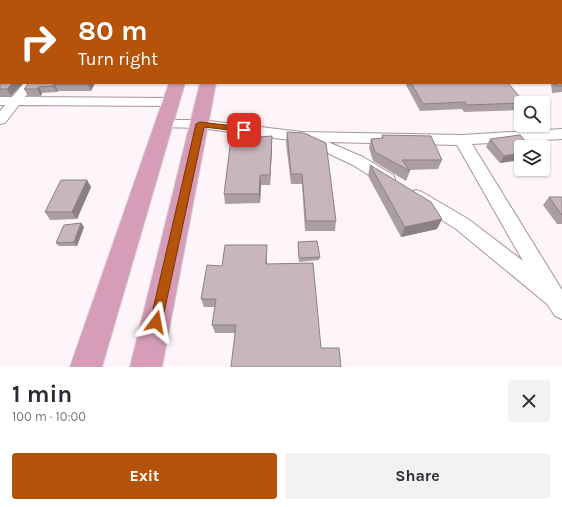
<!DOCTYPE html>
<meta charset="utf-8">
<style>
:root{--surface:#fff;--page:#f2f2f3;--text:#2b2b33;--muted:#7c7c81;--accent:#b45309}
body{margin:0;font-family:Karla,sans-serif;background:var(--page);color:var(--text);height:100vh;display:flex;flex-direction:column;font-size:15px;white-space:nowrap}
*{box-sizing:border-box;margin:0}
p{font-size:13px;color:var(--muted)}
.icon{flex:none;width:22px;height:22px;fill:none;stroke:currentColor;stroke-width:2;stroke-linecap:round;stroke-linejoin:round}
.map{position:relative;height:367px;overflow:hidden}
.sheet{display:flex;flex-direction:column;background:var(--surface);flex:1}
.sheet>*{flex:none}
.guide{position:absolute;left:0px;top:0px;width:562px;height:84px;box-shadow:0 1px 3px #0004;background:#b45309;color:#fff;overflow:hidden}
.fabs{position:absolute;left:514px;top:96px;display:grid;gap:8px}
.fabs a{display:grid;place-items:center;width:36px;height:36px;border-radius:4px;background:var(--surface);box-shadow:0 1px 3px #0004;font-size:20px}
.pin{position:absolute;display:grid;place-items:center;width:34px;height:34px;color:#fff;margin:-17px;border-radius:8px;box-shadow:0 2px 6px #0006}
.me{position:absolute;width:44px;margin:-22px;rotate:13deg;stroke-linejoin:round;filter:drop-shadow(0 0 3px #0008)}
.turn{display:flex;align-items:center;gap:14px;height:84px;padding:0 12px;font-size:18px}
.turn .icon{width:52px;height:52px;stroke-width:2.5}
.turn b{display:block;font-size:28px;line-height:34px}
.round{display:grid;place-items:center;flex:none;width:42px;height:42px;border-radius:4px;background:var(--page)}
.summary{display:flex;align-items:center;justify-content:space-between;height:68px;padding:0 12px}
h1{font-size:24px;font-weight:700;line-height:30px}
.primary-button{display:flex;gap:8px;margin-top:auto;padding:8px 12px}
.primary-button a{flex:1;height:46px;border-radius:4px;background:var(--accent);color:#fff;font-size:16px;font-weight:700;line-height:46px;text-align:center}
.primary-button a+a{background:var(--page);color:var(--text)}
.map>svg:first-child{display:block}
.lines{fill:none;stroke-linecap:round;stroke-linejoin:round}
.minor-casing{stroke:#a7959c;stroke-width:2}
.trunk-casing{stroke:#d6d4d5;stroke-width:2}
.minor{fill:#fff;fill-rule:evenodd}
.trunk{fill:#d79cb8;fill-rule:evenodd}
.wall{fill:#ac9da3}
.shaded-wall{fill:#8c7f85}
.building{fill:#c8b6be;stroke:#8c7f85}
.route{fill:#b45309;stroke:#753606}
</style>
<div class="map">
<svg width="562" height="367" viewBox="0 0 562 367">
<rect width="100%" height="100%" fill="#fdf5f9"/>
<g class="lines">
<defs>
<g id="minor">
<rect x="91" y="0" width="8" height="1"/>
<polygon points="24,83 36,83 25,97 171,98 176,99 177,102 176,105 171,106 19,105 5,123 0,124 0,111 5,105 0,105 0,97 12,97"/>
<polygon points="164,120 200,120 302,132 462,135 562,129 562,139 472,144 562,290 562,319 555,316 547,304 456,229 410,200 408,196 410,192 416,190 422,192 468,219 523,261 457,145 328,142 363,157 393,175 395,179 393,183 387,185 381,183 353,165 304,142 200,128 159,127 157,124 159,121"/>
</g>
<g id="trunk">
<rect x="199" y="0" width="12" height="1"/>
<rect x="222" y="0" width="12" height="1"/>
<polygon points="169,83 185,83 102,367 70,367"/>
<polygon points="200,83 216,83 162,367 130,367"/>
</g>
</defs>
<use href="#minor" class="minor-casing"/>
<use href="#trunk" class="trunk-casing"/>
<use href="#minor" class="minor"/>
<use href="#trunk" class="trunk"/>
</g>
<g class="wall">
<polygon points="251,0 336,0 336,1 323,1 322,0"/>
<polygon points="527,0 562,0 562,27 561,26 561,1 528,1"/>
<polygon points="0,70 23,83 11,96 0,96"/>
<polygon points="562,73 562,92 552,93 551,83 561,83"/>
<polygon points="29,83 95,83 91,91 58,91 57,92 42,93 41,96 28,96 24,89"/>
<polygon points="405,83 508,83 521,103 521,110 464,112 462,109 420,111"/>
<polygon points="287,132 336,221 335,231 305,231 302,184 291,184 286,143"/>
<polygon points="382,135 442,160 438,169 409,170 410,171 406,181 373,161 369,148 371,139 382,138"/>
<polygon points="490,139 521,147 521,160 500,163 486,147"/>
<polygon points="272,146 270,185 261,185 260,203 225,204 224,194"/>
<polygon points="370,165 442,219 437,229 401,237 368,176"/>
<polygon points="87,180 91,187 77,219 50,220 45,212"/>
<polygon points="549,197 562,197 562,224 557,224 543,205"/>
<polygon points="81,223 84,227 77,246 59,246 56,243"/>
<polygon points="298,242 320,257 319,260 299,262"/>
<polygon points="267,255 267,264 321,348 341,367 235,333 215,333 212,325 215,307 204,307 201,299 222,266"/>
</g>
<g class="shaded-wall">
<polygon points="55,0 61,0 60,1 54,1"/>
<polygon points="13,83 23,83 11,96 7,89"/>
<polygon points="89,83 95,83 91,91 88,84"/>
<polygon points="54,84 58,91 57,92 53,86"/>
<polygon points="39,87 42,93 41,96 37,89"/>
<polygon points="272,136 272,146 270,185 270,175"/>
<polygon points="521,153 521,160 500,163 504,156"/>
<polygon points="260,175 261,185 260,203 259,194"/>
<polygon points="87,180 91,187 77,219 72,212"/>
<polygon points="442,219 437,229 401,237 405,227"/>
<polygon points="81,223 84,227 77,246 74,242"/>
<polygon points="267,245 267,273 266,264"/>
</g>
<g class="building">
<polygon points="0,0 55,0 54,1 1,1 1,44 0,44"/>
<polygon points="110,0 158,0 158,1 111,1"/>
<polygon points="251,0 322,0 322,1 250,1"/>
<polygon points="330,0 336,0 336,1 331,1"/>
<polygon points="538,0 562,0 562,18 561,17 561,1 539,1"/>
<polygon points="0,70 1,70 1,83 13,83 7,89 0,89"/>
<polygon points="561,73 562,73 562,86 557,86 556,83 561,83"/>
<polygon points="29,83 89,83 88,84 54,84 53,86 39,87 37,89 24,89"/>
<polygon points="411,83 508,83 525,103 467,105 465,102 423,104"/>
<polygon points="287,132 304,133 326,143 336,221 306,221 302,174 291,174"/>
<polygon points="382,135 431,136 442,160 402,160 410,171 375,152 371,139 383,138"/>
<polygon points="520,135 531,147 521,147 521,153 504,156 490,139"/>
<polygon points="272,136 270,175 260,175 259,194 224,194 231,139"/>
<polygon points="370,165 431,202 442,219 405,227"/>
<polygon points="61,180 87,180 72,212 45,212"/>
<polygon points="549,197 562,197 562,215"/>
<polygon points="81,223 74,242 56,243 64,225"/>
<polygon points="317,241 320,257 299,258 298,242"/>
<polygon points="225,245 267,245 266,264 313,263 321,348 339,348 341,367 231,367 236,325 212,325 216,299 201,299 207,265 222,266"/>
</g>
<polygon class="route" points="200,122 244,127 248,130 244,132 204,127 162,322 160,326 156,327 151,326 150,322 196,124"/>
</svg>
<div class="fabs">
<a><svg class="icon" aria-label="search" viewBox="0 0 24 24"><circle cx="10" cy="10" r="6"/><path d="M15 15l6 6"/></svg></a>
<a><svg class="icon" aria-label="layers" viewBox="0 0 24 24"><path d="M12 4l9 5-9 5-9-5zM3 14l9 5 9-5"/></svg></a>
</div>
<div class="pin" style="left:244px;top:130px;background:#d93025"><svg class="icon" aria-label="arrive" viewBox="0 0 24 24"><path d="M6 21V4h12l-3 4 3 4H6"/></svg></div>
<svg class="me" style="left:156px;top:322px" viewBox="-20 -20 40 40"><path d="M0-17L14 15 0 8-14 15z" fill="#b45309" stroke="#fff" stroke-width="4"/></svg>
<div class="guide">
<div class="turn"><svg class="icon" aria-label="right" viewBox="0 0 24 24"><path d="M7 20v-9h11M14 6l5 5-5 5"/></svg><div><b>80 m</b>Turn right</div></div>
</div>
</div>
<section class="sheet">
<div class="summary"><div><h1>1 min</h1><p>100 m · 10:00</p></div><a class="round"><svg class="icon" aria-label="close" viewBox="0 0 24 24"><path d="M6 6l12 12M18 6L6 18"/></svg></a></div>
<div class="primary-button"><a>Exit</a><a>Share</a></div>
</section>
